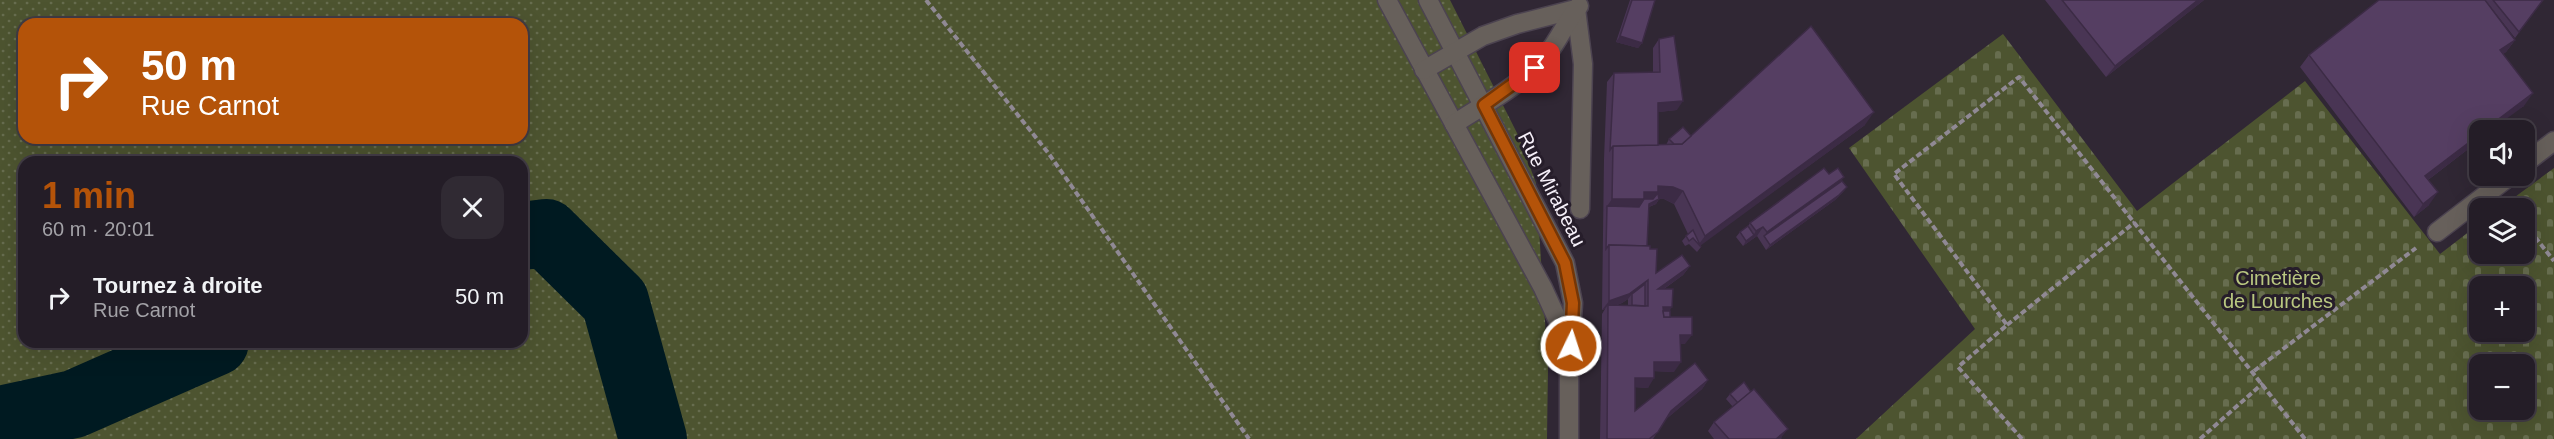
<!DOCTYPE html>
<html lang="fr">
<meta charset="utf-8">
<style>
:root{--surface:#241d27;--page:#302a33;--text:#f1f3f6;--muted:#a3a2a7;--line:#413b44;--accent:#b45309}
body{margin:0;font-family:Helvetica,sans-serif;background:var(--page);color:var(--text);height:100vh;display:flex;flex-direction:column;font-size:22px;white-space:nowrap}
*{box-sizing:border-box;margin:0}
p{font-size:20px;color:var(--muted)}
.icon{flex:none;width:33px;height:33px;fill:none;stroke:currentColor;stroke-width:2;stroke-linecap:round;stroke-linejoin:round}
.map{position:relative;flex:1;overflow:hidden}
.panel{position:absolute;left:18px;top:156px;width:510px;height:192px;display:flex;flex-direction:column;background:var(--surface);border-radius:18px;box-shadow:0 6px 24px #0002,0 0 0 2px var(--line)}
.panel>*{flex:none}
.guide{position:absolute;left:18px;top:18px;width:510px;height:126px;border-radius:18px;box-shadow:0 6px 24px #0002,0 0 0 2px var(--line);background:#b45309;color:#fff;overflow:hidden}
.controls{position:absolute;left:2469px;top:120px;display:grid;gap:12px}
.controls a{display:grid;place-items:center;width:66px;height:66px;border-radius:12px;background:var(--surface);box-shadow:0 6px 24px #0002,0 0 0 2px var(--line);font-size:30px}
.pin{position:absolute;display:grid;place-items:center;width:51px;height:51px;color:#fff;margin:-26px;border-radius:12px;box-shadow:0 3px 9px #0006}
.me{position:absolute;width:66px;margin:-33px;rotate:4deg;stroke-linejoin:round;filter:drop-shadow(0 0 4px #0008)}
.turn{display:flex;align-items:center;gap:21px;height:126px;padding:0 24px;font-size:27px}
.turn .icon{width:78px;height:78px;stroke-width:2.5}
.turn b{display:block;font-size:42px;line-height:51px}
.round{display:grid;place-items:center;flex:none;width:63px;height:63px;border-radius:18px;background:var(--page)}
.headline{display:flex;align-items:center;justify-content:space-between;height:102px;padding:0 24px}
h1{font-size:36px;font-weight:800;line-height:45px;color:var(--accent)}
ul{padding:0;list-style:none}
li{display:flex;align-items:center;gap:18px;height:78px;padding:0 24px}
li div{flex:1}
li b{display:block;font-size:22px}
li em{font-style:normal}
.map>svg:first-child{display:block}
.grass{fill:url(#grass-dots);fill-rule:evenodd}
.cemetery{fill:url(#cemetery-stones);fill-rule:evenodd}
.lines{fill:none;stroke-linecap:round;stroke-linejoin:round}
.river{stroke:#001a21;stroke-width:68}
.minor-casing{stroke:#4c4350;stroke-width:21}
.path{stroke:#908994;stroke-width:4;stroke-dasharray:6 3;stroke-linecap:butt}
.minor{stroke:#67605b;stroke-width:18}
.wall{fill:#493554;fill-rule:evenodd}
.shaded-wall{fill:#3c2b45}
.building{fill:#553e62;stroke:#3c2b45;stroke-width:1.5}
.route-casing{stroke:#753606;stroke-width:15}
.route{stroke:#b45309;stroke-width:10}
.labels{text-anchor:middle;stroke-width:6;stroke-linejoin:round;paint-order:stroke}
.street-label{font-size:20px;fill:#f6f0f9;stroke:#261d2a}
.park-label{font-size:20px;fill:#b9c780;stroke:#261d2a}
</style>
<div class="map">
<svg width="2554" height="439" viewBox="0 0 2554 439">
<defs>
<pattern id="grass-dots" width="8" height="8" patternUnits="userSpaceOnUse" patternTransform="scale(1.5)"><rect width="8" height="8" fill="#4d5430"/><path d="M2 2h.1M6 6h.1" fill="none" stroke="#676d4f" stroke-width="1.8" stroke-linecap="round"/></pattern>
<pattern id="cemetery-stones" width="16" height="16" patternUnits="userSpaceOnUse" patternTransform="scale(1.5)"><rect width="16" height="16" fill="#4d5430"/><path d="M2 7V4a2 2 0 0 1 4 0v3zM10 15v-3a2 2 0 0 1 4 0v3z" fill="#676d4f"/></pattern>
</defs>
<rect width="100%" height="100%" fill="#302734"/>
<path class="grass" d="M0,0h1450l68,135 18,48 12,185 -1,71h-1547zM24,24h498v114h-498zM24,162h498v180h-498z"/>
<path class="cemetery" d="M2003,34l134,177 168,-130 135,173 39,-30 1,30h44v-46h-24l54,-40v271h-698l119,-110 -126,-181zM2480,286h44v46h-44zM2480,364h44v46h-44z"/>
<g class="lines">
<g class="river">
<polyline points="522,236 546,233 615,301 653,439"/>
<polyline points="0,420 74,404 215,342"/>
</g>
<defs>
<g id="minor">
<polyline points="1387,0 1543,288 1559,323 1566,352"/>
<polyline points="1428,0 1565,263 1573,303 1569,369 1569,439"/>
<polyline points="1576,9 1583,64 1580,209"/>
<polyline points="1424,70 1483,36 1517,24 1576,9"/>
<path d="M1454,124c32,-21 70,-40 94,-71 12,-15 19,-33 31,-47"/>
<polyline points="2524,164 2554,141"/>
<polyline points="2437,232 2510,176"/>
</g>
</defs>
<use href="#minor" class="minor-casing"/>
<g class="path">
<polyline points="926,0 1049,154 1249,439"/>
<polyline points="2524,223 2554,261"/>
<polyline points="2007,325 2135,222"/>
<polyline points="2254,371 2416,248"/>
<polyline points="2022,439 1958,367 2007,325 1894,174 2019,77 2305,439"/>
<polyline points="2200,439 2263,383"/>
</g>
<use href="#minor" class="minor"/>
</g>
<g class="wall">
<polygon points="1630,0 1655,0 1642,43 1638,48 1616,42"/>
<polygon points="2045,0 2204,0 2106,77"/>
<polygon points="2379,0 2543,0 2515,38 2485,0 2515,40 2506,52 2503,54 2524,106 2480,130 2480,140 2428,180 2429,205 2414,217 2300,67 2309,55"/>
<path d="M1659,39l18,71 -19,2v33h8l3,-6 22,-3 174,-11 -165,120 1,2 -4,5 -8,-8 -4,2 -3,-5 6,-7 -14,-30 -10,-5h-5l-3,5 -7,3 -2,39 3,3 6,24 34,-7 -7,9 -19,14 6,22v6l15,27h-5l-6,28 -20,-1 -6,17 -13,-1v24l73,-31 -6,9 -36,30 -13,20h-53l2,-125 3,-5 -3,1 2,-151 3,-77 7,-9 39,-1v-24zM1628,299v6h-11l5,-2z"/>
<polygon points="1829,174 1842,181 1847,187 1843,192 1835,200 1766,250 1757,236 1743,246 1736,237 1740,232 1748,226 1750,223"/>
<polygon points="1730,394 1782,438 1780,439 1714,439 1708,431 1714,422 1733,407 1726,399"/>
</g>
<g class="shaded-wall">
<polygon points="2198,0 2204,0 2106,77 2115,66"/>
<polygon points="1620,36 1642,43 1638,48 1616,42"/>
<polygon points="2515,40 2506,52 2491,63 2500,50"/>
<polygon points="2533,93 2524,106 2491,130 2484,130"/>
<polygon points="1683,101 1677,110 1651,113 1658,103"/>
<polygon points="1874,112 1865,125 1700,246 1699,244 1705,236"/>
<polygon points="2480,134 2480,140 2416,189 2425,176"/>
<polygon points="1844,177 1838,186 1764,236 1767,232"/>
<polygon points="1658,186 1673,187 1683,191 1674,204 1664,199 1659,199 1656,204 1636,212 1607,206 1603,212 1612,199 1644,192"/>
<polygon points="1847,187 1835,200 1766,250 1770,245"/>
<polygon points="2438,192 2429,205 2414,217 2423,204"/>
<polygon points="1763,227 1757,236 1750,241 1756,231"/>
<polygon points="1754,235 1750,241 1743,246 1746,241"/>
<polygon points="1690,266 1683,275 1651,298 1658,289"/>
<polygon points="1648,280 1641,289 1632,294 1628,299 1622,303 1608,308 1608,305 1605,309 1602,310 1609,301"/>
<polygon points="1663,307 1672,307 1666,317 1661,316"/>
<polygon points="1680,335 1692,335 1685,344 1674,344"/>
<polygon points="1654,362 1681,362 1674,372 1648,371"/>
<polygon points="1635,378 1654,378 1648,388 1629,387"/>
<polygon points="1708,380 1702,389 1664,421 1671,411"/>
<polygon points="1788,429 1780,439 1776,439"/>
</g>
<g class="building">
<polygon points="1632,0 1655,0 1642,43 1620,36"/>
<polygon points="2062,0 2198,0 2115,66"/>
<polygon points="2379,0 2485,0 2515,40 2500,50 2533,93 2484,130 2480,130 2480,134 2425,176 2438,192 2423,204 2309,55"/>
<polygon points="2493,0 2543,0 2519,32"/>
<polygon points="1811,26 1874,112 1705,236 1683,191 1673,187 1658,186 1658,192 1644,192 1644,199 1612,199 1613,146 1682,144"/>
<polygon points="1674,36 1683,101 1658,103 1658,145 1613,146 1610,150 1614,73 1660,72 1659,39"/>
<polygon points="1683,127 1691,136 1682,144 1674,144 1669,139"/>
<polygon points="1824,168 1829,174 1838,168 1844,177 1767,232 1763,227 1756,231 1750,223"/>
<polygon points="1842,181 1847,187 1839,195 1770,245 1764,236"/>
<polygon points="1657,194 1658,194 1659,199 1649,204 1647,246 1609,245 1606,249 1607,206 1639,207 1644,199 1653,199"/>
<polygon points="1748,226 1754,235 1746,241 1740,232"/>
<polygon points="1693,230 1701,247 1693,238 1689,241 1686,236"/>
<polygon points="1609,245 1650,246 1650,249 1657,249 1656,273 1682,255 1690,266 1658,289 1673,289 1672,307 1663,307 1664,317 1692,317 1692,335 1680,335 1681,362 1654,362 1654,378 1635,378 1635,411 1695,363 1708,380 1671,411 1658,432 1649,439 1607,439 1608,305 1648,306 1648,280 1629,294 1609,301"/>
<polygon points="1645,284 1645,306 1632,305 1632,294"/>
<polygon points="1663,311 1670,311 1670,317 1664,317"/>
<polygon points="1744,382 1751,392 1738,403 1730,394"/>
<polygon points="1754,389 1788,429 1776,439 1729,439 1714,422"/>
</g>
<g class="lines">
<defs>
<polyline id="route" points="1535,68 1484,105 1565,263 1573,303 1571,346"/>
</defs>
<use href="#route" class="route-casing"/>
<use href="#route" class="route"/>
</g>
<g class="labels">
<g class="street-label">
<text transform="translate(1552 189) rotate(63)" y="7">Rue Mirabeau</text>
</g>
<g class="park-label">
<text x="2278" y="285">Cimetière<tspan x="2278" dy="23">de Lourches</tspan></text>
</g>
</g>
</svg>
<div class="controls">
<a><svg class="icon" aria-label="sound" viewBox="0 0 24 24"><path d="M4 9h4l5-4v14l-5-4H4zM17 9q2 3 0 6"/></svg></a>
<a><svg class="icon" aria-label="layers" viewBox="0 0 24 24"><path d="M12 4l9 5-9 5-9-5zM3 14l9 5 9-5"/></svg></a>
<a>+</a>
<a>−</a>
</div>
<div class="pin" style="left:1535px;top:68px;background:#d93025"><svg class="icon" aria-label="arrive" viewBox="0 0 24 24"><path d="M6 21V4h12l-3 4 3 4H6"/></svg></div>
<svg class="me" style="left:1571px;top:346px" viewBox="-20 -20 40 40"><circle r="17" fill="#b45309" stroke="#fff" stroke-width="3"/><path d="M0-11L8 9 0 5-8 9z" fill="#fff"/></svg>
<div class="guide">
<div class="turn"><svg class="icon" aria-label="right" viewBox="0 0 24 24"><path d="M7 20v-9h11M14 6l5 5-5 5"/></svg><div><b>50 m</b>Rue Carnot</div></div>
</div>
<section class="panel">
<div class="headline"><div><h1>1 min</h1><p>60 m · 20:01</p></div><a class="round"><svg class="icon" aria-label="close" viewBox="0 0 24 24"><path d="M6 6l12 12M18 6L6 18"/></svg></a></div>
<ul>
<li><svg class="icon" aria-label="right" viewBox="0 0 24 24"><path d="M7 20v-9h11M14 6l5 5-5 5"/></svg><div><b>Tournez à droite</b><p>Rue Carnot</p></div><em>50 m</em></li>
</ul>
</section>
</div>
